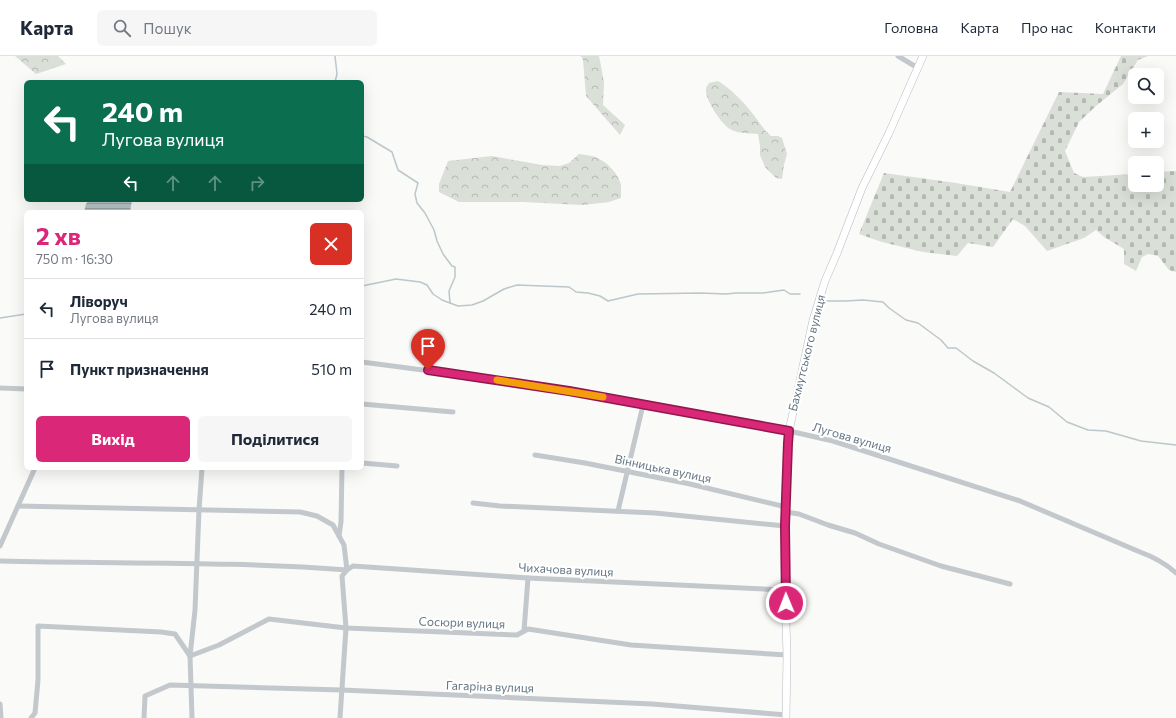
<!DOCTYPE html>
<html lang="uk">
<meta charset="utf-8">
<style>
:root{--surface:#fff;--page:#f6f6f7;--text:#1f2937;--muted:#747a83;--line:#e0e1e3;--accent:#db2777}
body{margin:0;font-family:Commissioner,sans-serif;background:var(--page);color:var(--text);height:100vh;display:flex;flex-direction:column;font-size:15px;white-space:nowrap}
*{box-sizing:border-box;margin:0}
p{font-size:13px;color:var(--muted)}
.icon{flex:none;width:22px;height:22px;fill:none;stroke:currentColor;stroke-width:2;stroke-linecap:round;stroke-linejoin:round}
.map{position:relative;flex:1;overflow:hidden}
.sheet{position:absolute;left:24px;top:154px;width:340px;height:260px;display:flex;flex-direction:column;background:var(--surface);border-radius:6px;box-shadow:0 4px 16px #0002}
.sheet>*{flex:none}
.top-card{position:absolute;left:24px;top:24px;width:340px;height:122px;border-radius:6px;box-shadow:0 4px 16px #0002;background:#0b6e4f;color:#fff;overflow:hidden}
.fabs{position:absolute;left:1128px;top:12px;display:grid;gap:8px}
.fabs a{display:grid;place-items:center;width:36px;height:36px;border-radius:6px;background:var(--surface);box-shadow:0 4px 16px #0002;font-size:20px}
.pin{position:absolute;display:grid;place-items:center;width:34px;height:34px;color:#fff;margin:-41px -17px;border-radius:50% 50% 50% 0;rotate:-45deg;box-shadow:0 0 4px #0007}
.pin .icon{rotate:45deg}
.me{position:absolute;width:44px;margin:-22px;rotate:359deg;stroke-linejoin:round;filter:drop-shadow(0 0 3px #0008)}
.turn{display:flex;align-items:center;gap:14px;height:84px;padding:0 12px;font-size:18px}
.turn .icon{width:52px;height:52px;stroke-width:2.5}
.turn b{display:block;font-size:28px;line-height:34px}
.lanes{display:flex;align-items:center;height:38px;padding:0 12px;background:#0003;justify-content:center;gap:20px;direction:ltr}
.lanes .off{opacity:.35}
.round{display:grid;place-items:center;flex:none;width:42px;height:42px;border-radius:6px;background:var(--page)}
.headline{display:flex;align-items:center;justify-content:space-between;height:68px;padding:0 12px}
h1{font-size:24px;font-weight:700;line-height:30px;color:var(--accent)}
.action{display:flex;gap:8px;margin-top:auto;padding:8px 12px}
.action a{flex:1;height:46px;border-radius:6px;background:var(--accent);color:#fff;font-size:16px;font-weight:700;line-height:46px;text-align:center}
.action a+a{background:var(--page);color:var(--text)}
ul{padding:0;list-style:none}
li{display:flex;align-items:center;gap:12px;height:60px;padding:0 12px;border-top:1px solid var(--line)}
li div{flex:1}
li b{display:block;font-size:15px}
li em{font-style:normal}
header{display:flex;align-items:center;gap:24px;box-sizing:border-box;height:56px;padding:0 20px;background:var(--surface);border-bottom:1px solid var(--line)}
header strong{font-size:19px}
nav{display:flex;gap:22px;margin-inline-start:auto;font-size:14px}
.search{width:280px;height:36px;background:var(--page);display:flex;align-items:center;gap:10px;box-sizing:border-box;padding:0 14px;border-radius:6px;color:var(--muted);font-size:15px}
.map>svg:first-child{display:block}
.forest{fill:url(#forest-crowns)}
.cemetery{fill:url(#cemetery-stones)}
.water{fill:url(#water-rules)}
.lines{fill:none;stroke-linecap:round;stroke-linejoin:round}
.stream{stroke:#bbc7cb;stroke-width:1.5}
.major-casing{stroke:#b5babe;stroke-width:8}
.minor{stroke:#c3c8cc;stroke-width:5}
.major{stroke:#fff;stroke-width:7}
.route-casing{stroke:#8e194d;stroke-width:10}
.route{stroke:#db2777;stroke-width:7}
.slow{stroke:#f59e0b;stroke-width:7}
.labels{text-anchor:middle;stroke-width:4;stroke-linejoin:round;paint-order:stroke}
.street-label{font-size:12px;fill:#657683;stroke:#fff}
</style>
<header>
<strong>Карта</strong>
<div class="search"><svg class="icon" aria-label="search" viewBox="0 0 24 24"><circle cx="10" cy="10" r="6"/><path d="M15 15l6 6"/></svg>Пошук</div>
<nav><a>Головна</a><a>Карта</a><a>Про нас</a><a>Контакти</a></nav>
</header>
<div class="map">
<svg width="1176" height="662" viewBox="0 0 1176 662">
<defs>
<pattern id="forest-crowns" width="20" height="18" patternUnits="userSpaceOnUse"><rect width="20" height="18" fill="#dadfd7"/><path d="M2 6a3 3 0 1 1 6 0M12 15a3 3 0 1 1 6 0" fill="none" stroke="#b4b9b4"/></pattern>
<pattern id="cemetery-stones" width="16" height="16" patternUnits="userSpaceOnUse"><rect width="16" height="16" fill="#dadfd7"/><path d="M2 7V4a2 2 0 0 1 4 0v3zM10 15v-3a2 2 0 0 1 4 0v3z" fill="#b4b9b4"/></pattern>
<pattern id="water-rules" width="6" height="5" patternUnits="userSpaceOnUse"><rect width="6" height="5" fill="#bbc7cb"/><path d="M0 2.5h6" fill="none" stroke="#9ca6aa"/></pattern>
</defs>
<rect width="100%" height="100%" fill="#fafaf8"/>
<g class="forest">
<polygon points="15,0 58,0 66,8 36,18"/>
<polygon points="581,0 599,0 604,26 603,49 625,69 620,79 586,40 583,4"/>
<path d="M718,25c13,8 25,20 35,33 6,8 11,16 18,22h7l4,2 5,16 -3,11 -2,14 -6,-1 -11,-11 -5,-12v-9l-2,-12c-8,-1 -21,0 -28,-5 -8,-4 -26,-31 -24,-40 0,-2 2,-4 3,-6z"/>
<path d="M579,98c4,1 9,1 13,2 12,3 26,16 29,29 0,4 0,9 0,13l-12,4 -26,3 -60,-3h-64l-20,-10v-8l9,-23 44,-5 50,9 18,1 9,-3z"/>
</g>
<polygon class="cemetery" points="1121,0 1148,0 1138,4 1123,28 1096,50 1079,66 1065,95 1074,117 1083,121 1135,118 1135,129 1157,129 1157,116 1176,115 1176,216 1169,214 1158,200 1148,198 1142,201 1136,215 1124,208 1124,193 1104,181 1096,174 1084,182 1047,195 1025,170 1013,163 993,191 968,187 957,200 923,196 882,186 859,178 884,117 956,127 1010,136 1059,36 1103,38"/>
<polygon class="water" points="89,144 132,144 130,156 84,156 86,148"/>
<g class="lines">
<g class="stream">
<polyline points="335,26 337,18 335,0"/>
<polyline points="362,80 367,81 392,96 398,114 418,127 415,138 417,147 425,157 434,174 437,185 443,198 452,210 455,211 455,221 449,235 450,247"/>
<polyline points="362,230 396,223 420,226 427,229 433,238 442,244 458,250 472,249 483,245 504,233 517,229 569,231 576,236 588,237 600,240 608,245 638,238 700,237 726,238 736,237 763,237 784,234 790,238 800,238"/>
<polyline points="823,245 845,245 863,244 883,246 889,252 906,264 918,267 941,284 948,292 956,292 973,305 994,317 1028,342 1049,351 1067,366 1088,374 1106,375 1141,385 1176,389"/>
<polyline points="0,262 26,258"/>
</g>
<defs>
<polyline id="major" points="786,662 787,599 785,534 785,470 788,387 789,375 813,264 825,225 837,197 862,132 889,77 923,0"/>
</defs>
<use href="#major" class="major-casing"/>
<g class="minor">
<polyline points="898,0 918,12"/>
<path d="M362,306l167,22 53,9 207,38 44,10 187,60 120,51c14,5 25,11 36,21"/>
<polyline points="0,332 26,333"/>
<polyline points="362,348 453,356"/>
<polyline points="535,399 585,407 690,428 786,451"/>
<polyline points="362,407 397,410"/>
<polyline points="473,447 500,450 655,457 785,470"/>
<polyline points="18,450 300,456 317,460 333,469 339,480"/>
<polyline points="618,455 643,349"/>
<polyline points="786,456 799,458 828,469 855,477 879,488 941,510 1010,528"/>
<polyline points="0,490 35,412"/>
<path d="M0,505c116,3 231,0 347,9l6,-4 175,12 257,12"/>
<polyline points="524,575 528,522"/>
<polyline points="0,648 1,662"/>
<polyline points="31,662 35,657 38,624 38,570 161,576 175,578 190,600 219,589 269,563 346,572 517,579 528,573 631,589 787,599"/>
<polyline points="144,662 145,640 170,629 342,634 652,648 787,659"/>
<polyline points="192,662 190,600 195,554 199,454 202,412"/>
<polyline points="340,662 346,572 342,520 347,514 344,489 339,480 341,466 342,412"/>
</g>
<use href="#major" class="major"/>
</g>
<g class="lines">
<defs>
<polyline id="route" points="428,314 569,335 789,375 788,387 785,470 786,547"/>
</defs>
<use href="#route" class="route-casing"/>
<use href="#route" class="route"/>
<polyline class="slow" points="497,324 603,341"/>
</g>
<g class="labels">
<g class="street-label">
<text transform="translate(807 297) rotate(-76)" y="4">Бахмутського вулиця</text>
<text transform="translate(852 382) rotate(16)" y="4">Лугова вулиця</text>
<text transform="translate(663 413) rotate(12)" y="4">Вінницька вулиця</text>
<text transform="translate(566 514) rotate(3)" y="4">Чихачова вулиця</text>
<text transform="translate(462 567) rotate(2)" y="4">Сосюри вулиця</text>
<text transform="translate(490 631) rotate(2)" y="4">Гагаріна вулиця</text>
</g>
</g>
</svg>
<div class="fabs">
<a><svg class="icon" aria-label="search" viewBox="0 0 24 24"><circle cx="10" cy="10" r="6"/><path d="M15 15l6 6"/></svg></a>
<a>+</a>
<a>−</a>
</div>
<div class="pin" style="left:428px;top:314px;background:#d93025"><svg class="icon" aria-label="arrive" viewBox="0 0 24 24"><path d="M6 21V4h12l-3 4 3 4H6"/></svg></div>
<svg class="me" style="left:786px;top:547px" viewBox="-20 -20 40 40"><circle r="17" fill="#db2777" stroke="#fff" stroke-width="3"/><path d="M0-11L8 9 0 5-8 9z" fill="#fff"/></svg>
<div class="top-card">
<div class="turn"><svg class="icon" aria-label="left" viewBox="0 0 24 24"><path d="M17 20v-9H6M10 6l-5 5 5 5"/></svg><div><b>240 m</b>Лугова вулиця</div></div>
<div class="lanes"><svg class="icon" aria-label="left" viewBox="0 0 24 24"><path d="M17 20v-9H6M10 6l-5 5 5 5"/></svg><svg class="icon off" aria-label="ahead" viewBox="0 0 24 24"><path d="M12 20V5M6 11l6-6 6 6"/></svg><svg class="icon off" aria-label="ahead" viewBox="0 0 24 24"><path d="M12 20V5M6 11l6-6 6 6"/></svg><svg class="icon off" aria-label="right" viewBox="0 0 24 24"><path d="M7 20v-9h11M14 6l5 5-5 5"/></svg></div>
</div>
<section class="sheet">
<div class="headline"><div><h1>2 хв</h1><p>750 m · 16:30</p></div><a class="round" style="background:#d93025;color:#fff"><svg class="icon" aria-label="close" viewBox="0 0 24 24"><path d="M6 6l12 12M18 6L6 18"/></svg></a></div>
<ul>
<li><svg class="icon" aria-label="left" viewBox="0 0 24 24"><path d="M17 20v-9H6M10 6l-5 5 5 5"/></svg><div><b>Ліворуч</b><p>Лугова вулиця</p></div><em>240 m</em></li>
<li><svg class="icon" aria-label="arrive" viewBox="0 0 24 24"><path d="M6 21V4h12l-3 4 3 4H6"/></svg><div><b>Пункт призначення</b></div><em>510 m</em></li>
</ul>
<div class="action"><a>Вихід</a><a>Поділитися</a></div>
</section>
</div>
